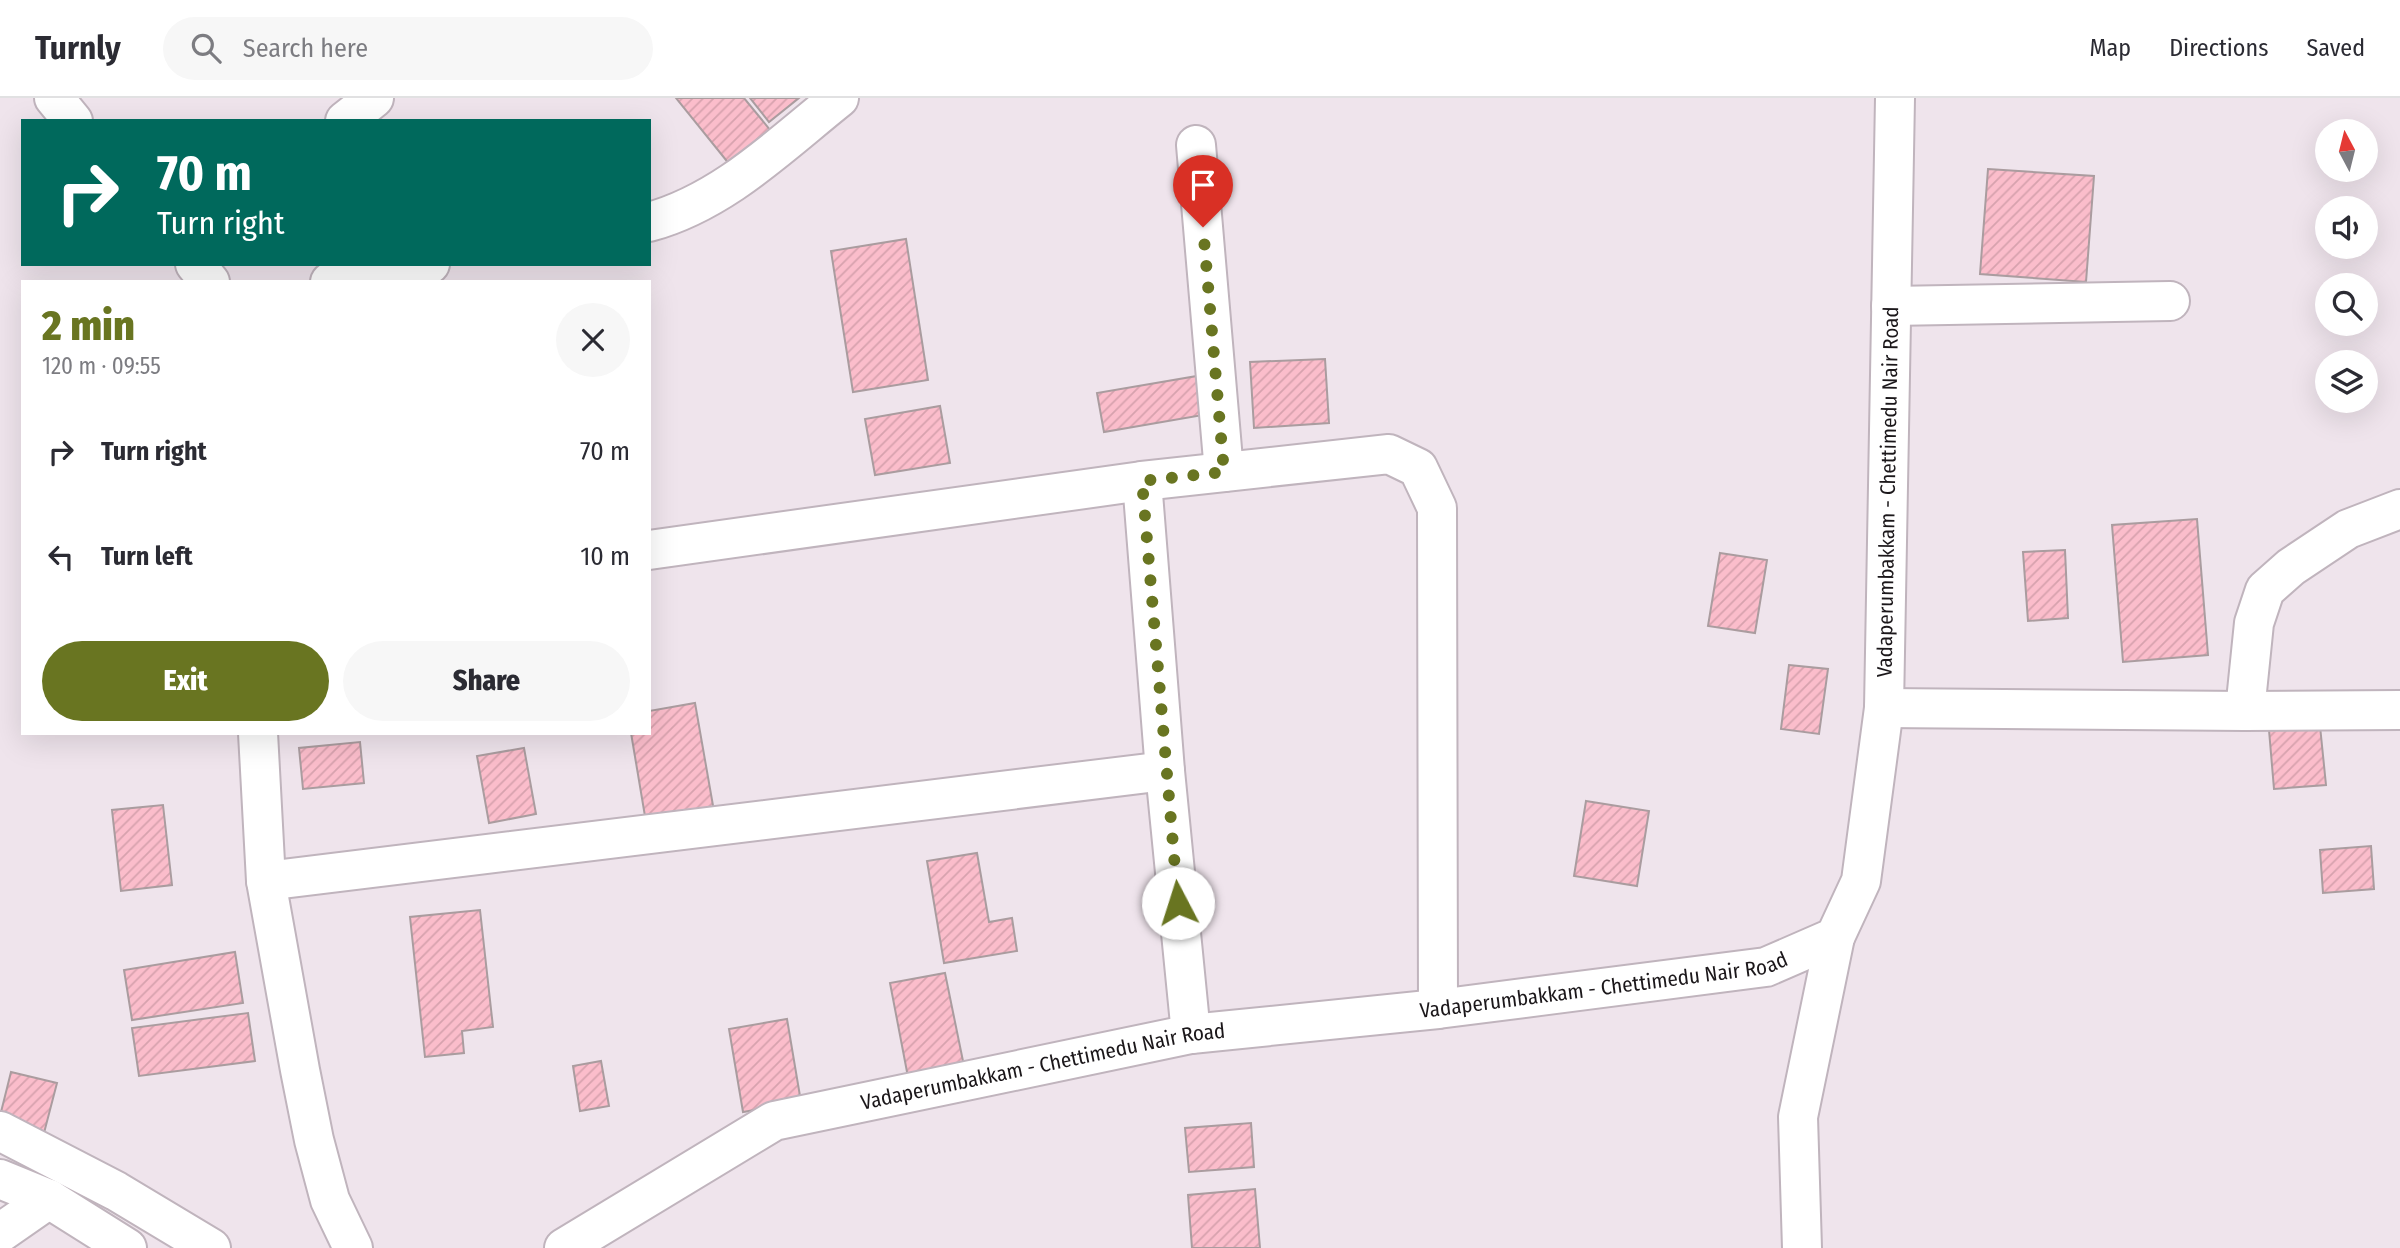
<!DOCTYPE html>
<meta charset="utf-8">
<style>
:root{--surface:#fff;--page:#f7f7f7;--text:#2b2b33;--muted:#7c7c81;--line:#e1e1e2;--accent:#697521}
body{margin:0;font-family:"Fira Sans Condensed",sans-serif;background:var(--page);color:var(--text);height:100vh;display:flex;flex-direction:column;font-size:26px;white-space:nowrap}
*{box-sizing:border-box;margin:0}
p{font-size:23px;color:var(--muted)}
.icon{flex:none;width:38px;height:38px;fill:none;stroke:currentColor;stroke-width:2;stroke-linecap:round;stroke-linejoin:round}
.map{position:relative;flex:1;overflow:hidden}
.panel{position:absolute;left:21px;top:182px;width:630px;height:455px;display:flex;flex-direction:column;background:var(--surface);border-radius:0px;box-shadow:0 7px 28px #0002}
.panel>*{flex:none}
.hud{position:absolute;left:21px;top:21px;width:630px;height:147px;border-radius:0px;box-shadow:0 7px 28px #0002;background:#00695c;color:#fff;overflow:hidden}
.needle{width:46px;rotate:353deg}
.buttons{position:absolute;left:2315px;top:21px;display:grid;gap:14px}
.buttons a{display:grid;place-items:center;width:63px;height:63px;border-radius:50%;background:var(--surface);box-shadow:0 7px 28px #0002;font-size:35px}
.pin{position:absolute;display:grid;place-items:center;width:60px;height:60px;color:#fff;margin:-72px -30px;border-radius:50% 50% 50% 0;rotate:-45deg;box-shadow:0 0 7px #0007}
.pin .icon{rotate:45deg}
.me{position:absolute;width:77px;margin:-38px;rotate:355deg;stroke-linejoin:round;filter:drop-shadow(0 0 5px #0008)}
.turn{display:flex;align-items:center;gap:24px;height:147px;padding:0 21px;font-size:32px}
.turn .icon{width:91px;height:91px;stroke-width:2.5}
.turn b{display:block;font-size:49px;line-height:60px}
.round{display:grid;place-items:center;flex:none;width:74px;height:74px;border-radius:37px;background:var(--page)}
.summary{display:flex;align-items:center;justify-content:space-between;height:119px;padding:0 21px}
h1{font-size:42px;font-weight:800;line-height:52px;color:var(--accent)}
.action{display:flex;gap:14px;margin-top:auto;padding:14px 21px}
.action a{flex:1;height:80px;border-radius:42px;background:var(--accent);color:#fff;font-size:28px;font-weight:800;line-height:80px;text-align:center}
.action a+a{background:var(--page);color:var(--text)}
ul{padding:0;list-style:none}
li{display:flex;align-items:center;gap:21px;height:105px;padding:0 21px}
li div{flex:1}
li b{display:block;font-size:26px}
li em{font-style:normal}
header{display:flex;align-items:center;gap:42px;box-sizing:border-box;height:98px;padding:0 35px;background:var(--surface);border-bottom:2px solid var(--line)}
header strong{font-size:33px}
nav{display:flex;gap:38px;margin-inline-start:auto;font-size:24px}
.search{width:490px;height:63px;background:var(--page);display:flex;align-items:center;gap:18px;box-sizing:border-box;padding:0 24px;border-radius:38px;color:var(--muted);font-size:26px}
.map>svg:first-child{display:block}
.building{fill:url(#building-hatch);stroke:#aa9c9f;stroke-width:2}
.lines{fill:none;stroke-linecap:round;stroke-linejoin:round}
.minor-casing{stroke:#c0b4bd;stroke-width:42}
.major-casing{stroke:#c0b4bd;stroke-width:42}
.minor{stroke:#fff;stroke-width:38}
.major{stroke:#fff;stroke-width:38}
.route{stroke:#697521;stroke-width:12;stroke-dasharray:0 21.6}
.labels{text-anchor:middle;stroke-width:7;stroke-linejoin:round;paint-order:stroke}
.street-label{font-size:21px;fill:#1b171a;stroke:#fdf1f9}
</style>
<header>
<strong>Turnly</strong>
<div class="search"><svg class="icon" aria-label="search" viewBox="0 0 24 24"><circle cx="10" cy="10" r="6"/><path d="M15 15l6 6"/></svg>Search here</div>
<nav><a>Map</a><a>Directions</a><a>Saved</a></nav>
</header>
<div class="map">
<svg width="2400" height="1150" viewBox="0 0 2400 1150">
<defs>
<pattern id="building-hatch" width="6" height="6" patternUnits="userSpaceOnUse" patternTransform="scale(1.75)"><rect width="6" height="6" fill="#fbbdcb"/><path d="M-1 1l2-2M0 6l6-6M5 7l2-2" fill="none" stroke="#d7a2ae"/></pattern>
</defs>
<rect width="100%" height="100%" fill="#efe4ec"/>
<g class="building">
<polygon points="676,0 744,0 771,33 730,67"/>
<polygon points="750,0 799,0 769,24"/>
<polygon points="1988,71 2094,78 2086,184 1980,176"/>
<polygon points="906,141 928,282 853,294 831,153"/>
<polygon points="1325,261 1329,325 1254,330 1250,264"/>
<polygon points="1197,278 1203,317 1104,334 1097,295"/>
<polygon points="940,308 950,365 875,377 865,321"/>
<polygon points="2197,421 2208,557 2123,564 2112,427"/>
<polygon points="2065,452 2068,520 2028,523 2023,454"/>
<polygon points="1720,455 1767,462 1755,535 1708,528"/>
<polygon points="1789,567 1828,571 1819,636 1781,631"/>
<polygon points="695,605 715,719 647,730 631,635 649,635 649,613"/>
<polygon points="2320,628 2326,687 2274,691 2269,632"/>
<polygon points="360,644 364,685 303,691 299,650"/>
<polygon points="524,650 536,716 489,725 477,658"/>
<polygon points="1586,703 1649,713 1637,788 1574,778"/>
<polygon points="163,707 172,787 121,793 112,712"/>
<polygon points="2371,748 2374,791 2323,795 2320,752"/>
<polygon points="977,755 989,824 1012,820 1017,853 944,865 927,763"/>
<polygon points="480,812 493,929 462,933 464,955 425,959 410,819"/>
<polygon points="235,854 243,905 132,922 124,872"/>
<polygon points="945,875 964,968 908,979 890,885"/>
<polygon points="248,915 255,963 139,978 132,930"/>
<polygon points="787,921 801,1004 743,1014 729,931"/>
<polygon points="601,963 609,1008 580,1013 573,968"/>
<polygon points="11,974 57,985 44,1035 0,1018"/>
<polygon points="1251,1025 1254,1069 1189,1074 1185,1030"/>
<polygon points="1255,1091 1260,1150 1192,1150 1188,1097"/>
</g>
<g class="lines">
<defs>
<g id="minor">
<polyline points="54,0 73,23"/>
<polyline points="345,23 374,0"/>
<polyline points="1196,47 1224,374"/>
<path d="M649,124c74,-20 131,-77 190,-124"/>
<polyline points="195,166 210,184"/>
<polyline points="330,184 430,166"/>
<polyline points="1891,208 2170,203"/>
<polyline points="1142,383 1165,673 1191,936"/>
<polyline points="649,452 1142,383 1389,356 1418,370 1437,410 1438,911"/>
<polyline points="1884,610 2245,613 2400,612"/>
<polyline points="2245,613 2254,525 2265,492 2291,469 2348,431 2400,411"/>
<polyline points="258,635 266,783 300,972 314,1042 330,1102 353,1150"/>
<polyline points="266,783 1165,673"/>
<polyline points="0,1135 49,1101"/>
<path id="s1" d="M564,1150l210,-127 417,-87 247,-25 328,-42 69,-30 26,-56 23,-173 11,-610"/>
<polyline points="1802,1150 1798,1019 1835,839"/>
</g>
<g id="major">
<polyline points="0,1033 116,1093 211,1150"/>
<polyline points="0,1081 49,1101 127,1150"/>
</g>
</defs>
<use href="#minor" class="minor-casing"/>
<use href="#major" class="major-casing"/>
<use href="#minor" class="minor"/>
<use href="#major" class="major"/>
</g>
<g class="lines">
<polyline class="route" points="1178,805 1142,383 1224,374 1203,129"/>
</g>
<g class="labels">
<g class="street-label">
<text dy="7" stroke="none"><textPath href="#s1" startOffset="1778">Vadaperumbakkam - Chettimedu Nair Road</textPath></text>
<text dy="7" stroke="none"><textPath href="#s1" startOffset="1087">Vadaperumbakkam - Chettimedu Nair Road</textPath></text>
<text dy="7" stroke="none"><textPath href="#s1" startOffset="520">Vadaperumbakkam - Chettimedu Nair Road</textPath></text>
</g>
</g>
</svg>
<div class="buttons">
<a><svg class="needle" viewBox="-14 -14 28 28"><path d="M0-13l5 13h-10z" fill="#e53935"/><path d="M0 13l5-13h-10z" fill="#7c7c81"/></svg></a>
<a><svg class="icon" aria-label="sound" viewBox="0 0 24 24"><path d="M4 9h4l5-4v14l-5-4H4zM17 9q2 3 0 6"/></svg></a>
<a><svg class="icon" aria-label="search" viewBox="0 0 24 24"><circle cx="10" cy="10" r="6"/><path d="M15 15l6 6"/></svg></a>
<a><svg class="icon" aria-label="layers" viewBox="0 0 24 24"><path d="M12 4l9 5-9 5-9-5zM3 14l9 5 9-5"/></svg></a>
</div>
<div class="pin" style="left:1203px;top:129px;background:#d93025"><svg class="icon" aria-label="arrive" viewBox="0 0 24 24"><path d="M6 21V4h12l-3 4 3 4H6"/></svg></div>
<svg class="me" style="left:1178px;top:805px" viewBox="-20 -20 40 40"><circle r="19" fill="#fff"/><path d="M0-13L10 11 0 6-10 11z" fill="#697521"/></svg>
<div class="hud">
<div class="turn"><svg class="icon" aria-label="right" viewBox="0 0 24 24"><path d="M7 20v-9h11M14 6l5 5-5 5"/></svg><div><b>70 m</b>Turn right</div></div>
</div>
<section class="panel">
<div class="summary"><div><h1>2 min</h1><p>120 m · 09:55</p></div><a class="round"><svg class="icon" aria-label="close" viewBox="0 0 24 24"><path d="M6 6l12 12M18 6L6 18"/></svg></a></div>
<ul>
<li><svg class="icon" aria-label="right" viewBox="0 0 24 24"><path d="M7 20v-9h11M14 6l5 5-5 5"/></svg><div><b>Turn right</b></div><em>70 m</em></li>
<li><svg class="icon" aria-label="left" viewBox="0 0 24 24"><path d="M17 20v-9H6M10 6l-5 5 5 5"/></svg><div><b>Turn left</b></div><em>10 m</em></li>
</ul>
<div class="action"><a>Exit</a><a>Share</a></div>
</section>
</div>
